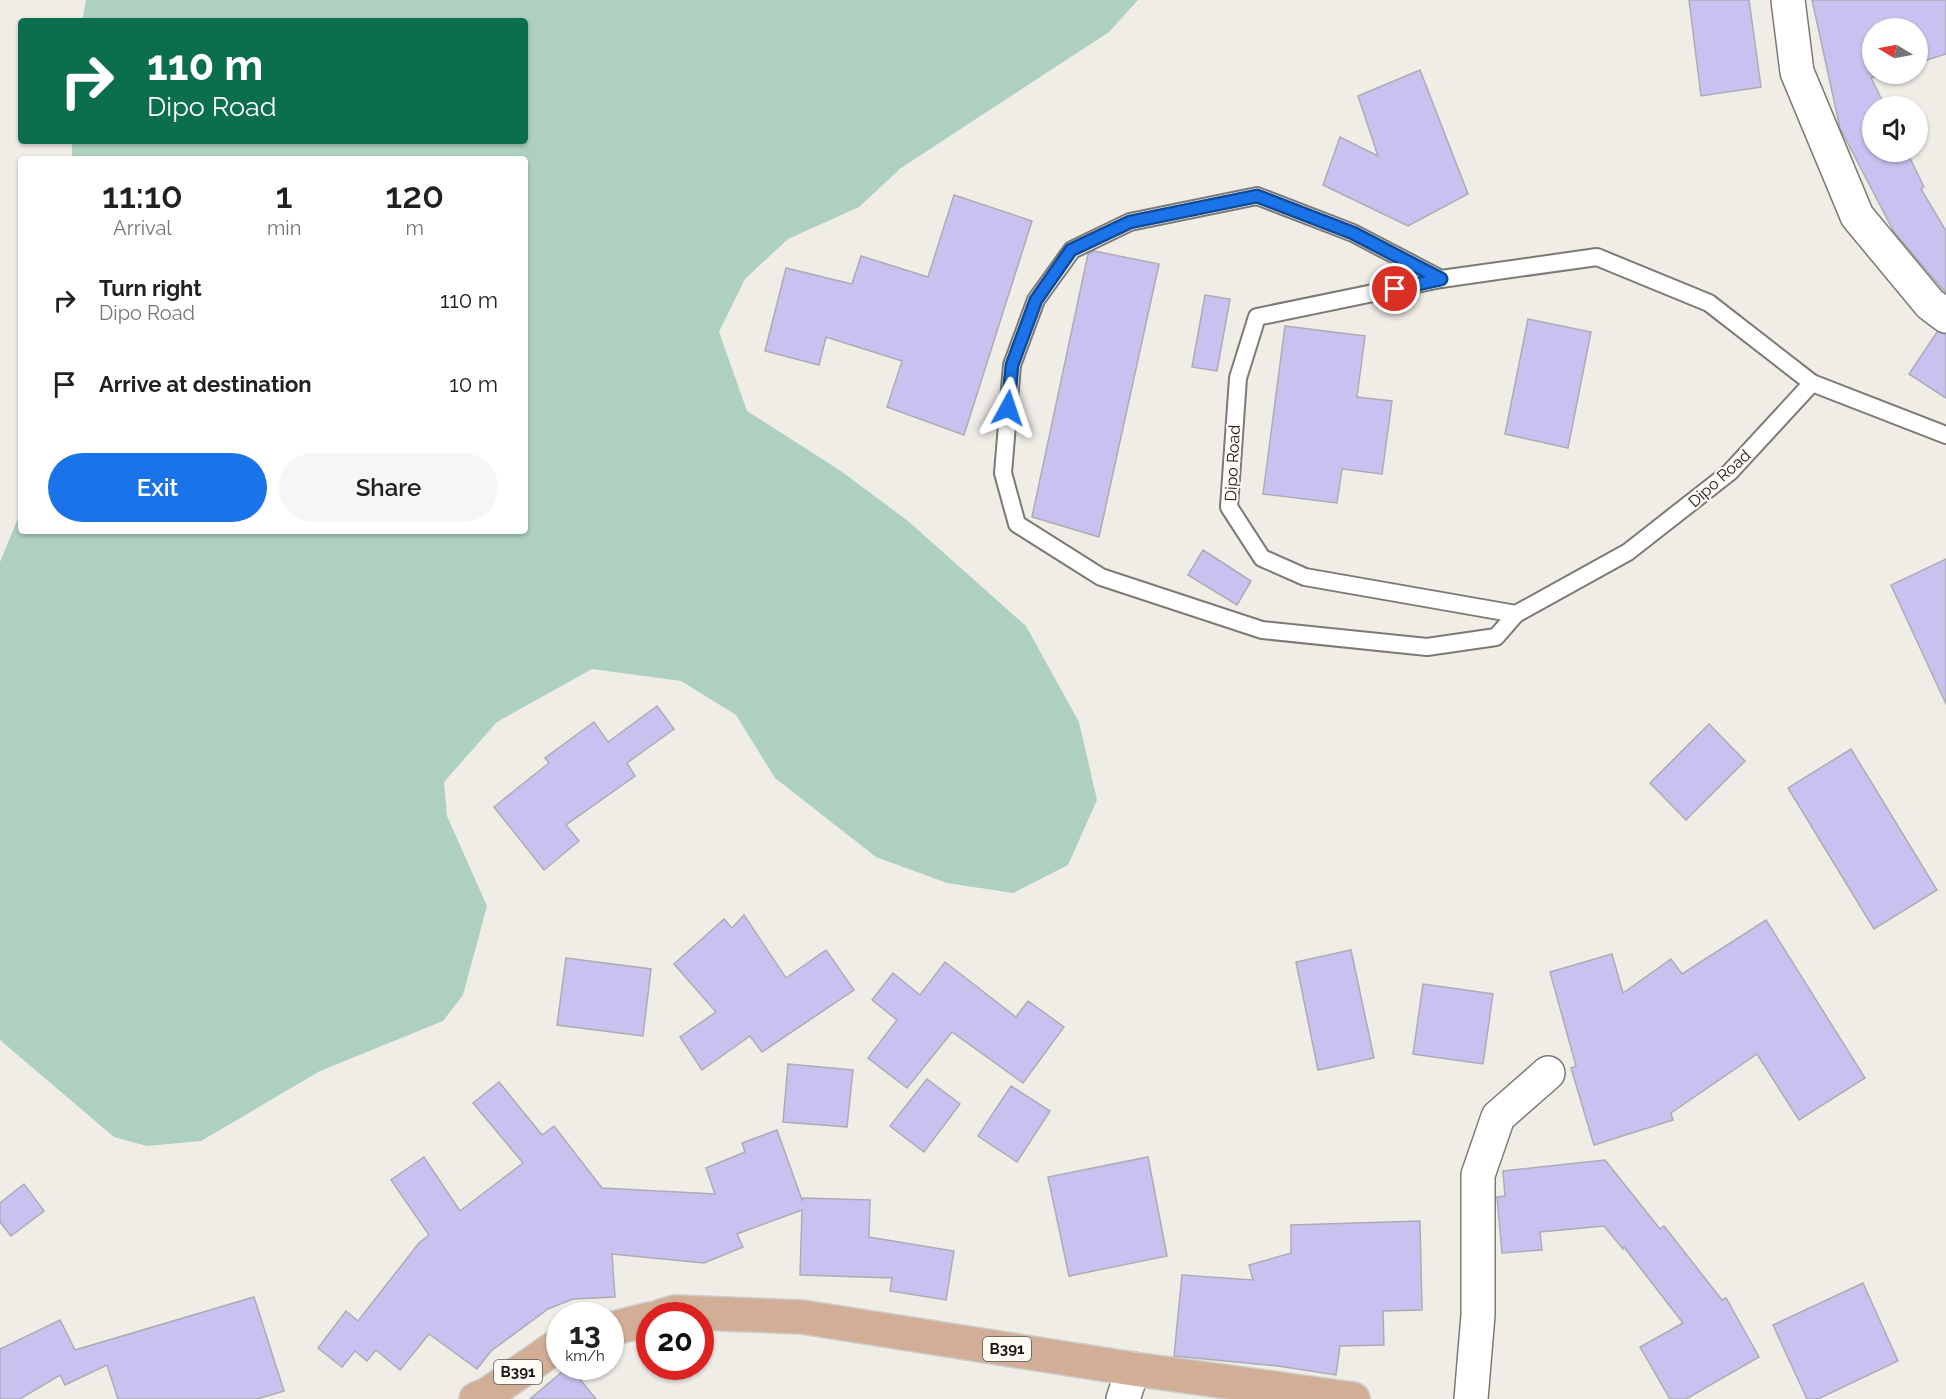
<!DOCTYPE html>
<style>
:root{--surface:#fff;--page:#f6f6f6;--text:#202124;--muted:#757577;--accent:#1a73e8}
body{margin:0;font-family:Raleway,sans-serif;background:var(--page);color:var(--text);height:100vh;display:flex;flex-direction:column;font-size:22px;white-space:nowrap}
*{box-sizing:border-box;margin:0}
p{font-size:20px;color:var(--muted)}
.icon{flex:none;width:33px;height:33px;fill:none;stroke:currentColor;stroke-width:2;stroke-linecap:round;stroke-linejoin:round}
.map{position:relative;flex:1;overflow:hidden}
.drawer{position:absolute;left:18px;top:156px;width:510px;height:378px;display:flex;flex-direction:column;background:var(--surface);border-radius:6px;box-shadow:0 2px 4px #0004}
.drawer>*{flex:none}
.guide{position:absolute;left:18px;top:18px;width:510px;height:126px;border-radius:6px;box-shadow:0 2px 4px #0004;background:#0b6e4f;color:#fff;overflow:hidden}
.needle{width:39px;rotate:280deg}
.fabs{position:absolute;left:1862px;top:18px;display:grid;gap:12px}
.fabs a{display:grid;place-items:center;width:66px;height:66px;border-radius:50%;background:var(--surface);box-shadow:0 2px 4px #0004;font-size:30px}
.speed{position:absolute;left:546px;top:1302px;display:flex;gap:12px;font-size:30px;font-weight:700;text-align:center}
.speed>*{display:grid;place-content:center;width:78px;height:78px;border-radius:50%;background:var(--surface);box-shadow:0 2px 4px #0004;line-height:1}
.speed small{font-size:15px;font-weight:400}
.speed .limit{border:9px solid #d22;background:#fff;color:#111}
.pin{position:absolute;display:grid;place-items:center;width:51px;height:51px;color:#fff;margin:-26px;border:3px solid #fff;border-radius:50%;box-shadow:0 2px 6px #0007}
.me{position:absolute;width:66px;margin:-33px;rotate:5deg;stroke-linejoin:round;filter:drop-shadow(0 0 4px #0008)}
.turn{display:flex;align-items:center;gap:21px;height:126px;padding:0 30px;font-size:27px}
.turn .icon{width:78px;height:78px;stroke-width:2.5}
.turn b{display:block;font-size:42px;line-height:51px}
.eta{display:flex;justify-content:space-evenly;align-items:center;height:102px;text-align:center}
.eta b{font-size:36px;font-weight:600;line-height:42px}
.cta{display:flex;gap:12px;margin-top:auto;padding:12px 30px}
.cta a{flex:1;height:69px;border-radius:36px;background:var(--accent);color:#fff;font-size:24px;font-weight:600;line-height:69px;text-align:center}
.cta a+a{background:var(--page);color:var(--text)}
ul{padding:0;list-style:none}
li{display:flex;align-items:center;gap:18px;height:84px;padding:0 30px}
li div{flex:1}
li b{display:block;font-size:22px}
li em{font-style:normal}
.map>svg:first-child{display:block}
.green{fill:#aed0bf}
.building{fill:#c9c2f1;stroke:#acacb2;stroke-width:1.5}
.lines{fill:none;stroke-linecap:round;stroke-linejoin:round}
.service-casing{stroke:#7d7a74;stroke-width:20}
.minor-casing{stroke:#7d7a74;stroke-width:36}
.primary-casing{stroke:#cccccb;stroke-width:36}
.service{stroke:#fff;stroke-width:16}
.minor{stroke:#fff;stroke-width:33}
.primary{stroke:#d2ae96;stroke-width:33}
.route-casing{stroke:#114b97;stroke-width:15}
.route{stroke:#1a73e8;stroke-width:10}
.labels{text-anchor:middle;stroke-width:4.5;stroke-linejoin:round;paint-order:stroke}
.shield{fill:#fefbf4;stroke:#5c5b57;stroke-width:1.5}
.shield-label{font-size:15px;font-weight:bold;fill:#171614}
.street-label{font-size:16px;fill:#171614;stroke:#fefbf4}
</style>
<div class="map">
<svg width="1946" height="1399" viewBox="0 0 1946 1399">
<rect width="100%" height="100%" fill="#f0ede7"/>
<polygon class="green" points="86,0 1138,0 1109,32 901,168 859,207 788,239 745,279 719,332 747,411 841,471 908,521 1026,626 1079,722 1097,800 1068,865 1013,893 947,883 876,857 775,778 736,715 681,681 592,669 497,722 444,782 447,816 487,906 463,995 443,1021 320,1071 201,1141 147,1146 114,1137 0,1040 0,562 21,511 21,531 525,531 525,159 72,159 72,141 525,141 525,21 82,21"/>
<g class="building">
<polygon points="1689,0 1749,0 1761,87 1701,96"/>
<polygon points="1812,0 1946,0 1946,54 1917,63 1917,28 1872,28 1872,74 1886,74 1871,78 1885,106 1872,106 1872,152 1907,152 1924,187 1921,189 1946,231 1946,293 1894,232 1840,128"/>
<polygon points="1420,70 1468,194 1408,226 1323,185 1340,137 1378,156 1358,96"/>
<polygon points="954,195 1032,221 964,435 887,407 902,361 826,337 819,365 765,351 786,268 852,284 861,256 928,277"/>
<polygon points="1094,251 1159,264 1099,537 1032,517 1088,254"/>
<polygon points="1205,295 1230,299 1217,371 1192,367"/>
<polygon points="1528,319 1591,332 1568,448 1505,434"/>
<polygon points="1285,326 1365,336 1357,397 1392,401 1382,474 1342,469 1337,503 1263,494"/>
<polygon points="1937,332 1946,334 1946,398 1909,374"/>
<polygon points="1203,550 1251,581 1237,605 1188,575"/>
<polygon points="1946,559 1946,704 1891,585"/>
<polygon points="657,706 674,729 627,763 635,776 566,825 579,841 544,870 494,807 549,763 545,758 594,722 608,742"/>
<polygon points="1709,724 1745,761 1686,820 1650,783"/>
<polygon points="1851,749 1937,890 1874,929 1788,788"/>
<polygon points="744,915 786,978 826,950 854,990 762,1052 750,1036 702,1070 680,1037 716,1012 674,964 724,919 732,928"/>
<polygon points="1766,920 1865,1078 1799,1120 1757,1054 1671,1113 1673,1120 1594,1145 1571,1068 1576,1066 1550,972 1612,954 1623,993 1671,959 1682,974"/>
<polygon points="1351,950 1374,1058 1318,1070 1296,962"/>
<polygon points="566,958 651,969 643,1036 557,1025"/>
<polygon points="945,962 1016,1017 1028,1001 1064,1027 1023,1083 952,1032 907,1088 868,1058 897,1020 872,1000 893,973 920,995"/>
<polygon points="1423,984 1493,994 1483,1064 1413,1054"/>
<polygon points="788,1064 853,1070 847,1127 783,1122"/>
<polygon points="927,1079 960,1104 924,1152 890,1126"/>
<polygon points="499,1082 542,1135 554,1126 602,1188 715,1194 706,1168 745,1152 742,1143 777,1130 802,1200 803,1198 870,1200 869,1237 954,1251 946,1300 890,1291 892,1278 800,1275 802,1210 737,1234 743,1247 704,1263 612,1254 615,1297 573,1299 548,1309 491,1351 477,1369 429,1334 400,1370 376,1350 367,1361 355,1351 342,1367 318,1348 346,1311 358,1321 419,1243 429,1235 391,1180 424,1157 460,1211 523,1163 473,1103"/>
<polygon points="1011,1086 1050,1111 1017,1162 978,1136"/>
<polygon points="1148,1157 1167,1256 1069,1276 1048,1177"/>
<polygon points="1605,1160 1660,1229 1664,1226 1722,1300 1726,1298 1759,1357 1686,1399 1670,1399 1640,1347 1683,1323 1624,1247 1623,1249 1604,1226 1540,1232 1542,1250 1502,1253 1497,1197 1505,1196 1503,1171"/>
<polygon points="24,1184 44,1211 11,1236 0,1222 0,1203"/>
<polygon points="1420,1221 1422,1310 1383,1311 1384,1345 1340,1346 1336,1375 1278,1366 1174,1356 1182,1275 1253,1280 1249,1265 1291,1253 1291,1225"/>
<polygon points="1863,1283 1898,1361 1818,1399 1807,1399 1773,1325"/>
<polygon points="254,1297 284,1391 257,1399 118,1399 107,1365 65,1385 60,1375 20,1399 0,1399 0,1349 60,1320 75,1350"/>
<polygon points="569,1366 596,1399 530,1399"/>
</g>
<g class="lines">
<defs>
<g id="service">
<polyline points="1441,279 1353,233 1257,196 1130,222 1072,250 1036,300 1012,365 1003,473 1017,524 1101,577 1262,630 1427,647 1496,637 1516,614"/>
<polyline points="1812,383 1730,472 1628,552 1516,614 1305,577 1262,558 1229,507 1238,378 1257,317 1441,279 1597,257 1709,303 1812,383 1946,435"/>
</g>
<g id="minor">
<polyline points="1788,0 1797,72 1857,216 1930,304 1946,316"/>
<polyline points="1123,1399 1133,1369"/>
<polyline points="1471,1399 1478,1315 1478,1175 1498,1117 1548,1073"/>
</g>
<g id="primary">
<polyline points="661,1316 675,1312 802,1317 1133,1369 1353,1399"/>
<polyline points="610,1329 650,1319"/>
<polyline points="476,1399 488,1394 560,1344"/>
</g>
</defs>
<use href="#service" class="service-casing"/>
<use href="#minor" class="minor-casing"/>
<use href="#primary" class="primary-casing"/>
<use href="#service" class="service"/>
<use href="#minor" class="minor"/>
<use href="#primary" class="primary"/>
</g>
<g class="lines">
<defs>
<polyline id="route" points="1008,408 1012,365 1036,300 1071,250 1130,222 1257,196 1353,233 1441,279 1395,289"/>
</defs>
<use href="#route" class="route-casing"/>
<use href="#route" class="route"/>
</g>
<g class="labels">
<g class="shield">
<rect x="983" y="1337" width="48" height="24" rx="4.5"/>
<rect x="494" y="1360" width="48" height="24" rx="4.5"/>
</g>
<g class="shield-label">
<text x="1007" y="1354">B391</text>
<text x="518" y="1377">B391</text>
</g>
<g class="street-label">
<text transform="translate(1232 463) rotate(-87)" y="6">Dipo Road</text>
<text transform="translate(1719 478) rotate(-42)" y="6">Dipo Road</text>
</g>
</g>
</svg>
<div class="fabs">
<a><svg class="needle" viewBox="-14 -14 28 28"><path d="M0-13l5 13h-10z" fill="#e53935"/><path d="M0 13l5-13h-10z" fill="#757577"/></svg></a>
<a><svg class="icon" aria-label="sound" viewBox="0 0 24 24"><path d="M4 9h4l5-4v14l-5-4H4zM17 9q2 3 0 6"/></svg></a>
</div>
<div class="speed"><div>13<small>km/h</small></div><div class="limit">20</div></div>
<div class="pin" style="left:1395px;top:289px;background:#d93025"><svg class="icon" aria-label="arrive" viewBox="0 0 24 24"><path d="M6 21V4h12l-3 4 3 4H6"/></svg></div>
<svg class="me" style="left:1008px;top:408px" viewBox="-20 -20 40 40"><path d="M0-17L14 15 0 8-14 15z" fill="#1a73e8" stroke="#fff" stroke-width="4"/></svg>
<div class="guide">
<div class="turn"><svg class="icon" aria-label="right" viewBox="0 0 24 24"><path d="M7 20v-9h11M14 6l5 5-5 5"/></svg><div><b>110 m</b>Dipo Road</div></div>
</div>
<section class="drawer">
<div class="eta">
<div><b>11:10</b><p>Arrival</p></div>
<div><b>1</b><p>min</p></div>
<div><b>120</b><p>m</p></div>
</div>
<ul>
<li><svg class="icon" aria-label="right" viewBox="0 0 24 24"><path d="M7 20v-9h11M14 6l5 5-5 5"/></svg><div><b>Turn right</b><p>Dipo Road</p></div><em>110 m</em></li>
<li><svg class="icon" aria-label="arrive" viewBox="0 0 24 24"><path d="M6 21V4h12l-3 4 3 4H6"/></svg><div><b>Arrive at destination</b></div><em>10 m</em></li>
</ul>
<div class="cta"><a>Exit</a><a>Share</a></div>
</section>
</div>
